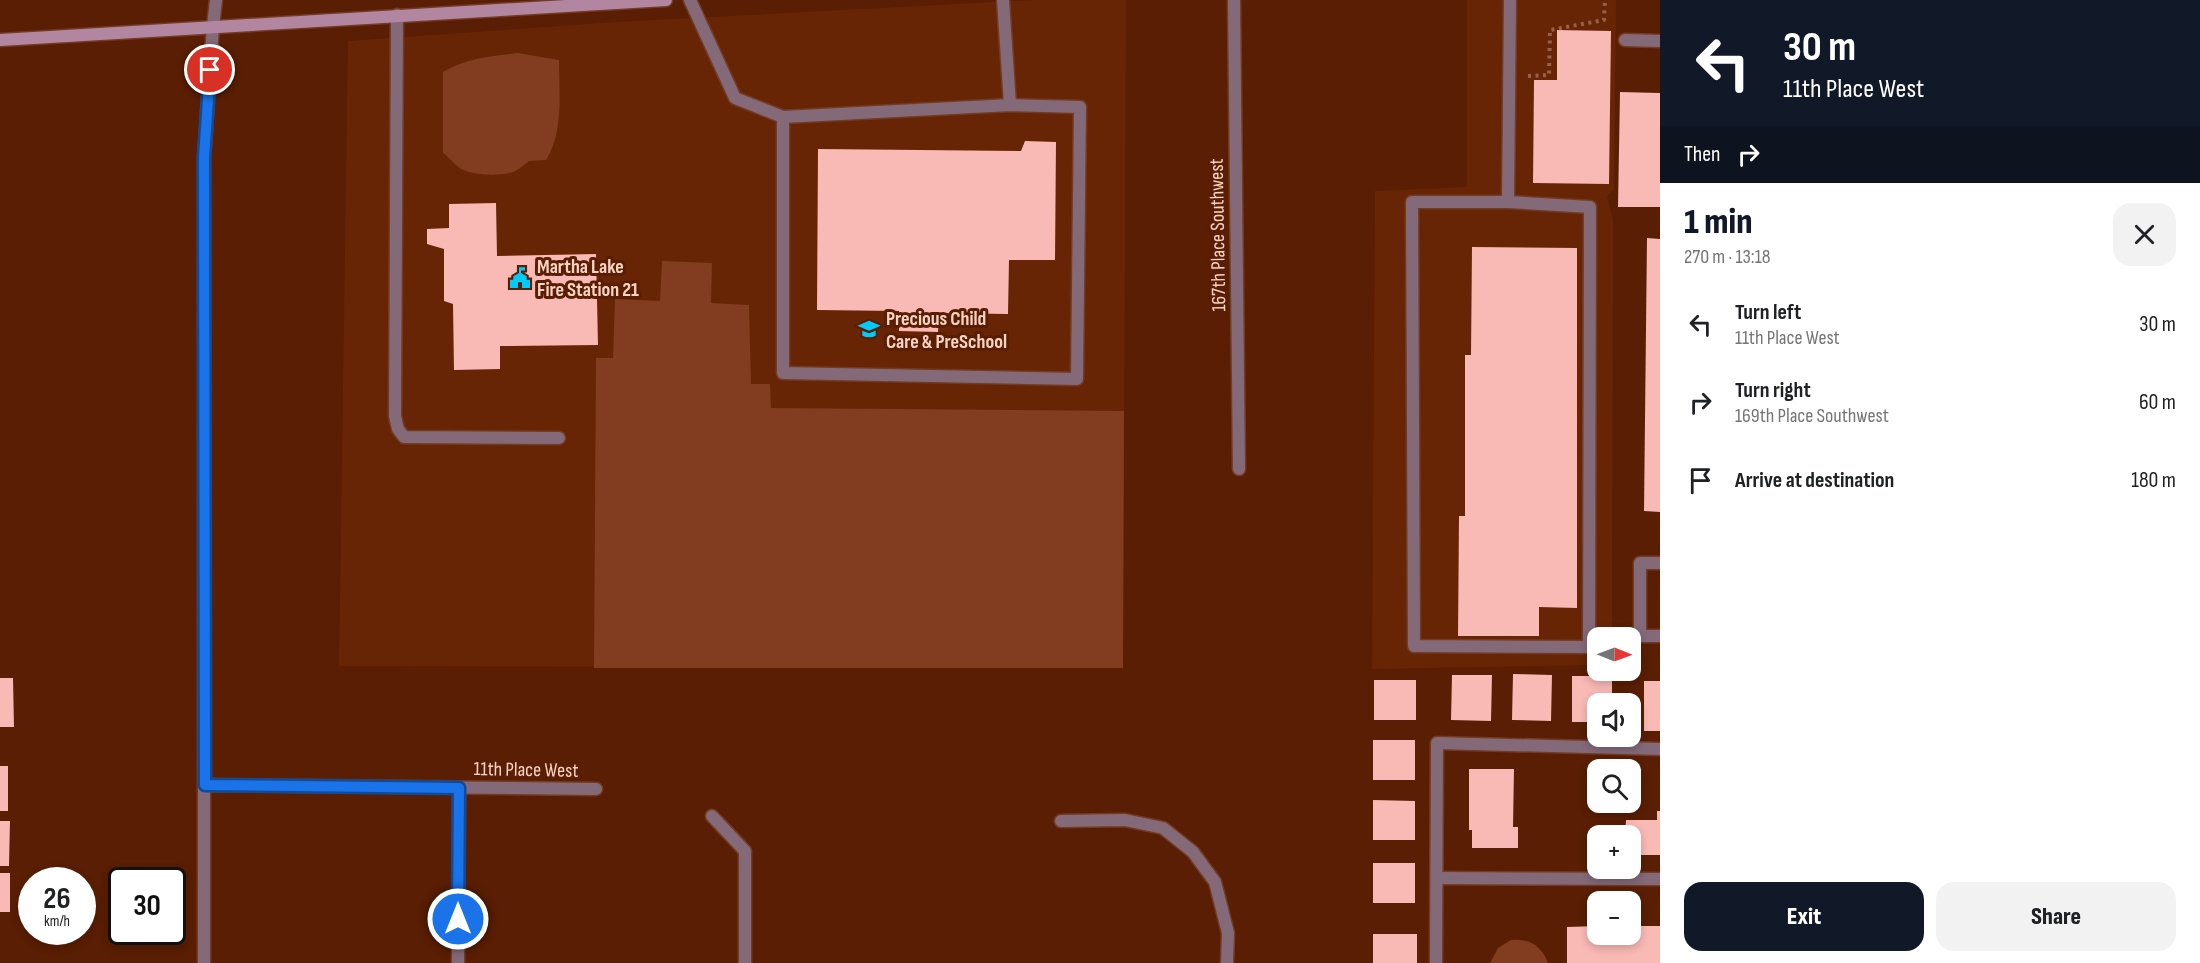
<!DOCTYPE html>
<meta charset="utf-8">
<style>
:root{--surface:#fff;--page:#f2f2f2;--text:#202124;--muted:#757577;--accent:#111827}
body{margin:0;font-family:"Sofia Sans Condensed",sans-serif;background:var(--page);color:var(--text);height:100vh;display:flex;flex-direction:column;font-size:22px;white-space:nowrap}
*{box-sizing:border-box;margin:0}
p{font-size:20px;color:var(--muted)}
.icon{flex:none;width:33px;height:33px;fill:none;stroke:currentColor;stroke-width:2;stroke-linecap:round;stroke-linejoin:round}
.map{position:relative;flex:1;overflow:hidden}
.side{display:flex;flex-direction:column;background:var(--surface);width:540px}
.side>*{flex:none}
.hud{background:#111827;color:#fff;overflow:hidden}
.needle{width:39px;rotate:91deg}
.fabs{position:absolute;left:1587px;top:627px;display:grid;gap:12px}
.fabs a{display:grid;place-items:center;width:54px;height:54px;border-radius:12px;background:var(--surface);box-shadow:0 3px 9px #0003;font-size:30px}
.speed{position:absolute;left:18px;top:867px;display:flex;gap:12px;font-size:30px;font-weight:700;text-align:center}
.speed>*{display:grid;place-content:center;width:78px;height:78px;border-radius:50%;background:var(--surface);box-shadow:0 3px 9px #0003;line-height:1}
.speed small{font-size:15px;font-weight:400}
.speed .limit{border:3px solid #111;border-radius:9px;background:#fff;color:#111}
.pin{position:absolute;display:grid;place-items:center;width:51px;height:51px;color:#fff;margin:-26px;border:3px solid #fff;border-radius:50%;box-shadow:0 2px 6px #0007}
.me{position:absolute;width:66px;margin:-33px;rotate:0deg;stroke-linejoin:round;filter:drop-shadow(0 0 4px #0008)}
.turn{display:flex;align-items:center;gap:21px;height:126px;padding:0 24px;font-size:27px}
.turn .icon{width:78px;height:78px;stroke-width:2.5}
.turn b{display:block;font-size:42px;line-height:51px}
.then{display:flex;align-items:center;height:57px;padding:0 24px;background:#0003;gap:12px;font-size:22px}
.round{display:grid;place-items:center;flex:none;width:63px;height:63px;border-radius:18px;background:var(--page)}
.head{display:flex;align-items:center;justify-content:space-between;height:102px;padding:0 24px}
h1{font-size:36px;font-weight:800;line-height:45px;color:var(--accent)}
.cta{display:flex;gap:12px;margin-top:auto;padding:12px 24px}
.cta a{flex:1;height:69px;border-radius:18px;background:var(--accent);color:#fff;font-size:24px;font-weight:800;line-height:69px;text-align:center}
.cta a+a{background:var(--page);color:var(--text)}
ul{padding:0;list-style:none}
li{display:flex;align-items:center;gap:18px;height:78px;padding:0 24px}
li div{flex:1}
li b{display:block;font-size:22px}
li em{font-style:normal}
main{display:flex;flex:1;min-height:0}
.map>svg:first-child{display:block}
.built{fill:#672505}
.green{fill:#823c1f}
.building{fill:#f9b9b5}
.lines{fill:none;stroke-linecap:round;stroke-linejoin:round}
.lane-casing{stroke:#733b22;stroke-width:15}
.street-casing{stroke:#733b22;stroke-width:15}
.secondary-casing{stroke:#733b22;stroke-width:15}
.path{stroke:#94614a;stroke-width:4;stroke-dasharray:3 4.5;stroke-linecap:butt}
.lane{stroke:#846979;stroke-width:12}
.street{stroke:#846979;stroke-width:12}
.secondary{stroke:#b286a1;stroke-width:12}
.route-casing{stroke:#114b97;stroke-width:15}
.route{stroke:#1a73e8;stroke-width:10}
.labels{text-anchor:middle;stroke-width:6;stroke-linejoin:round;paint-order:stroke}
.street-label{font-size:20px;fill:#f9d4c5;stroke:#591e03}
.poi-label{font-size:20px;font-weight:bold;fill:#f9d4c5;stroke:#591e03;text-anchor:start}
</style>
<main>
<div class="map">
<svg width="1660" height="963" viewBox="0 0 1660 963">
<rect width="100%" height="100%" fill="#591e03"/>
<g class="built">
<polygon points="1033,0 1126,0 1123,668 339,666 348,41 616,22"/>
<polygon points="1467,0 1616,0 1614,190 1607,196 1613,221 1612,637 1598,638 1597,665 1372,669 1375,191 1467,187"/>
</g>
<g class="green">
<path d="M518,53l41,7c0,33 5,71 -13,100l-17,1c-6,5 -13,11 -20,12 -12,3 -37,2 -48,-4 -6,-4 -11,-11 -18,-16v-81c23,-14 49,-16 75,-19z"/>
<polygon points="662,261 712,263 711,303 749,305 751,384 770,384 771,408 1124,411 1123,668 594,668 596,358 613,358 615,299 660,301"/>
<path d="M1511,940c18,-2 31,6 37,23h-58l8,-15z"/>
</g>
<g class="building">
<polygon points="1557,30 1611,31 1609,184 1533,183 1534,80 1557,80"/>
<polygon points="1620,92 1660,93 1660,207 1618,207"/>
<polygon points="1025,141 1056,142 1055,260 1009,260 1008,314 939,313 938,332 899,331 899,311 817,310 818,149 1021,151"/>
<polygon points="496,203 497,256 596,254 598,345 500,346 500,369 454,370 453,304 444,301 444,249 427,244 427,229 449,228 449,204"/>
<polygon points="1647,238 1660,239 1660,512 1644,511"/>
<polygon points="1472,247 1577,248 1577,608 1539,607 1539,636 1458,636 1459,516 1465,516 1465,355 1471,355"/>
<polygon points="1513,674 1552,675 1551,721 1512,720"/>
<polygon points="1452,675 1492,675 1491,721 1451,720"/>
<polygon points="1572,676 1612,676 1612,704 1598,704 1598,722 1572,722"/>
<polygon points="0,678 13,678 14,727 0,727"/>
<rect x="1374" y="680" width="42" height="40"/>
<rect x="1644" y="681" width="16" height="50"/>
<rect x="1373" y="740" width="42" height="40"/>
<rect x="0" y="766" width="8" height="45"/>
<polygon points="1469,769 1514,769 1513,827 1518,827 1518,848 1472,848 1472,830 1469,830"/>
<polygon points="1373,800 1415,801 1415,840 1373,840"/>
<polygon points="1657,811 1660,811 1660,855 1630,855 1630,836 1625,836 1626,820 1657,820"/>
<polygon points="0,821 10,821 9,866 0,866"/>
<rect x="1373" y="863" width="42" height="40"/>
<rect x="0" y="873" width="10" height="39"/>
<polygon points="1598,926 1598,934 1630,934 1630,926 1660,926 1660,963 1567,963 1567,927"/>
<rect x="1373" y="934" width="44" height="29"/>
</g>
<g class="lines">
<defs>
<g id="lane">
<polyline points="690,0 735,98 783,117"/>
<polyline points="1003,0 1010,105"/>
<polyline points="397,15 395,416 398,429 404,437 559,438"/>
<polyline points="1625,40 1660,41"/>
<polygon points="1010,105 1080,107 1077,379 783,373 783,117"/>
<polygon points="1412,202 1508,202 1590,207 1589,647 1414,646"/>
<polyline points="1508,202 1510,0"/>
<polyline points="1660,563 1640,563 1640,636 1660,636"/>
<polyline points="1437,878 1660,879"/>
<polyline points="1436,963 1437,743 1660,749"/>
</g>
<g id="street">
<polyline points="1234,0 1239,469"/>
<polyline points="205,785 596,789"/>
<polyline points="712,816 745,851 745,963"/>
<polyline points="1061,821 1125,820 1163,828 1193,852 1215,882 1228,933 1227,963"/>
<polyline points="204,963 204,158 213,26 216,0"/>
<polyline points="458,963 459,788"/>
</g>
<polyline id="secondary" points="0,40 666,0"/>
</defs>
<use href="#lane" class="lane-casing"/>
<use href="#street" class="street-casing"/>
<use href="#secondary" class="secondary-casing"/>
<polyline class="path" points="1528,76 1549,75 1550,30 1604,20 1605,0"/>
<use href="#lane" class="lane"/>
<use href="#street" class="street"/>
<use href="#secondary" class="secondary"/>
</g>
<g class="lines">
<defs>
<polyline id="route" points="210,70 204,158 205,785 459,788 458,919"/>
</defs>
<use href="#route" class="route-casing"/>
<use href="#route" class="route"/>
</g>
<defs>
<symbol id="civic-bare" viewBox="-9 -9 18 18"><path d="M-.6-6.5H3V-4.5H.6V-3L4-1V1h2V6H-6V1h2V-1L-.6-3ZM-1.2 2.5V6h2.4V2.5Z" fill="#02cbf9" stroke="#591e03" stroke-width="2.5" paint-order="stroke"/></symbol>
<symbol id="school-bare" viewBox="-9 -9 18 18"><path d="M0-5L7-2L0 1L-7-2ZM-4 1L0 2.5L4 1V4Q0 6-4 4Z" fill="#02cbf9" stroke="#591e03" stroke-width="2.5" paint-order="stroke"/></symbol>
</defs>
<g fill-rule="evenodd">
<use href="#civic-bare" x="505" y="263" width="30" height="30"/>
<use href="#school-bare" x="854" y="314" width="30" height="30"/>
</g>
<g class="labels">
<g class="street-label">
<text transform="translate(1217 235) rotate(-91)" y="7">167th Place Southwest</text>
<text transform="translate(526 769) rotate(1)" y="7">11th Place West</text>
</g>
<g class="poi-label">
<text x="537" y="273">Martha Lake<tspan x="537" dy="23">Fire Station 21</tspan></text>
<text x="886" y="325">Precious Child<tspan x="886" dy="23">Care &amp; PreSchool</tspan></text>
</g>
</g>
</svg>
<div class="fabs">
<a><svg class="needle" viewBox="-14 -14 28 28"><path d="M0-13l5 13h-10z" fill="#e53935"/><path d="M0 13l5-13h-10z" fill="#757577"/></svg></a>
<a><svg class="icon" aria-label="sound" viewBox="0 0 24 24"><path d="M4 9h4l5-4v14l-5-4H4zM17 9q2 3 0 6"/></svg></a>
<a><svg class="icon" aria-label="search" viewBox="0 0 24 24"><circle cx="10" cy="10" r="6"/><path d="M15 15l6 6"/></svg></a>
<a>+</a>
<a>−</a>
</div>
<div class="speed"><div>26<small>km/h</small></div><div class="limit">30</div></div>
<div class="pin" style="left:210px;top:70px;background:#d93025"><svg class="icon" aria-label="arrive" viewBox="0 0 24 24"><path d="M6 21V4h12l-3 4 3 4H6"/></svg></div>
<svg class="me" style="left:458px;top:919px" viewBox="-20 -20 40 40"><circle r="17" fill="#1a73e8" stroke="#fff" stroke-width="3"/><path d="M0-11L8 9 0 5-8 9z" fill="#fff"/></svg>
</div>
<section class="side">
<div class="hud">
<div class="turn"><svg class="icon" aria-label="left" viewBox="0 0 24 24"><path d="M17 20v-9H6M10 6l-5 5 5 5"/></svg><div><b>30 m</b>11th Place West</div></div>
<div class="then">Then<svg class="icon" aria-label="right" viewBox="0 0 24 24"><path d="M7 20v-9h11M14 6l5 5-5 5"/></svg></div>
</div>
<div class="head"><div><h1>1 min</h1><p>270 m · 13:18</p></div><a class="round"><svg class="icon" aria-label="close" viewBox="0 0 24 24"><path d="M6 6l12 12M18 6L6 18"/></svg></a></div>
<ul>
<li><svg class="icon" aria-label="left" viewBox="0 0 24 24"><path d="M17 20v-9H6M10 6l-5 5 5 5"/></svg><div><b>Turn left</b><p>11th Place West</p></div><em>30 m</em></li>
<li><svg class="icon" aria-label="right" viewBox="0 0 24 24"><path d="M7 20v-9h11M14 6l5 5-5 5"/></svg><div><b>Turn right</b><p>169th Place Southwest</p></div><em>60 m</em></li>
<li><svg class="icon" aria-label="arrive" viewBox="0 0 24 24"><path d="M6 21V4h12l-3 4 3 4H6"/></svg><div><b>Arrive at destination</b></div><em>180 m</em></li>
</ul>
<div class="cta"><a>Exit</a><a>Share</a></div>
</section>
</main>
